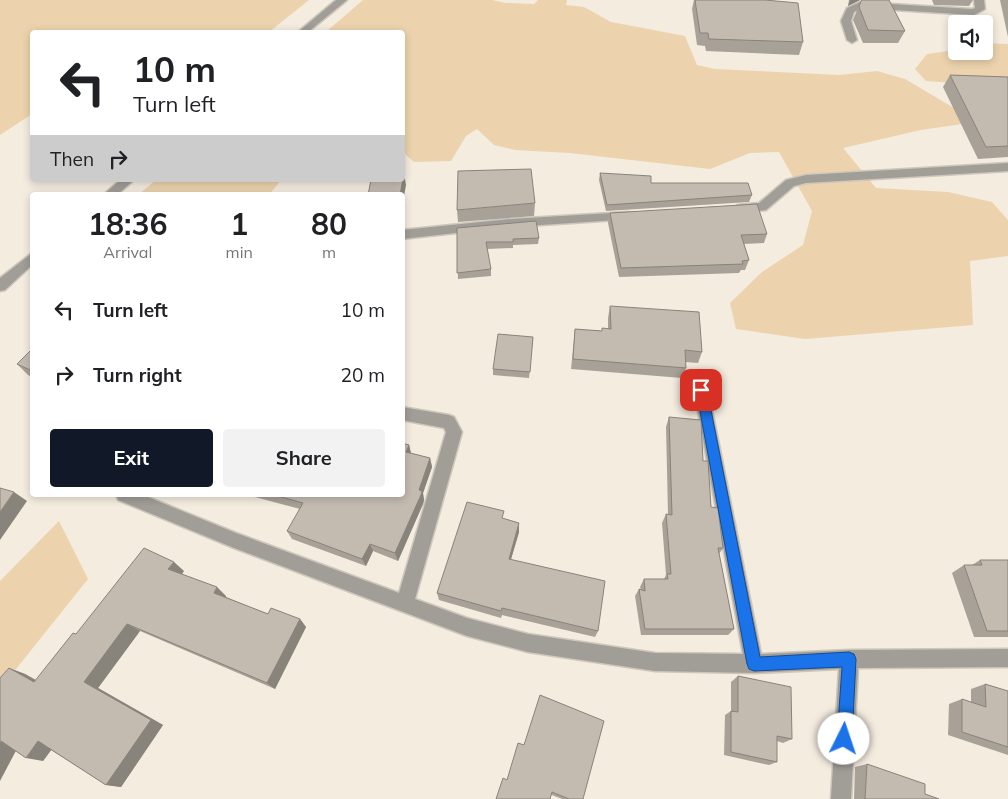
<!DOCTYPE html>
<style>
:root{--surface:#fff;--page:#f2f2f2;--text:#202124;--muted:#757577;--accent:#111827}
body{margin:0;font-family:Mulish,sans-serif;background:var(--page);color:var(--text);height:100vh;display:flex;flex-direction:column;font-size:19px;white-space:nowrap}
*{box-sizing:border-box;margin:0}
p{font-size:16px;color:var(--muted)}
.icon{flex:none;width:28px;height:28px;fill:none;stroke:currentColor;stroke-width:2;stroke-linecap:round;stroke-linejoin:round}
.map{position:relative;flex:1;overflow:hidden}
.panel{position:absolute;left:30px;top:192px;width:375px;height:305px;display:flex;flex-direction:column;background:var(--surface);border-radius:5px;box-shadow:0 2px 8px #0003}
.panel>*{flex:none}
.banner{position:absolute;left:30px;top:30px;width:375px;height:152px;border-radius:5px;box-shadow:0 2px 8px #0003;background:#fff;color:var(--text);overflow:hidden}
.buttons{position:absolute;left:948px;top:15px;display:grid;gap:10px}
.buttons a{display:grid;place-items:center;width:45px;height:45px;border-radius:5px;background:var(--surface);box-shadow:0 2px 8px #0003;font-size:25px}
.pin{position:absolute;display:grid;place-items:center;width:42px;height:42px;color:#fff;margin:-21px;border-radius:10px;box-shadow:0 2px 8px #0006}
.me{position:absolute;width:55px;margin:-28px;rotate:4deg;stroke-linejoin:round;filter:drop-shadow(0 0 4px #0008)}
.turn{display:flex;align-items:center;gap:18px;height:105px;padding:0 20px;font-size:22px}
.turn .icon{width:65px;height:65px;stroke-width:2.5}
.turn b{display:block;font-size:35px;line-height:42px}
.then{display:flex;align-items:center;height:48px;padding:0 20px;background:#0003;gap:10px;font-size:19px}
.eta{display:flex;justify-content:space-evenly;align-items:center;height:85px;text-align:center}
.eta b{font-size:30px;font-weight:700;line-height:35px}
.cta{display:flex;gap:10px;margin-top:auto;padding:10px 20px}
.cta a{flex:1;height:58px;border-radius:5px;background:var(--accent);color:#fff;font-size:20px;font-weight:700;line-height:58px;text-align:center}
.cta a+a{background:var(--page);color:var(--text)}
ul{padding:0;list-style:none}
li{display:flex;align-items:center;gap:15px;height:65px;padding:0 20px}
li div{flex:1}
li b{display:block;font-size:19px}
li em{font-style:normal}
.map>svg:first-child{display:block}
.green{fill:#ecd3ad}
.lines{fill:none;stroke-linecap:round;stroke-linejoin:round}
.street-casing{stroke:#cec7bc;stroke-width:3}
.street{fill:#a19e98;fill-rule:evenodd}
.wall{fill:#a8a197}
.shaded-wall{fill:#88837b}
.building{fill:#c3bbb0;stroke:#88837b}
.route{fill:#1a73e8;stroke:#114b97}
</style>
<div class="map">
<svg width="1008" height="799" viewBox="0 0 1008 799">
<rect width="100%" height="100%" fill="#f4ecdf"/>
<g class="green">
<polygon points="0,0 309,0 269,32 32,32 32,114 0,135"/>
<polygon points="363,0 492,0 505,3 534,4 538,0 567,0 566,5 584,7 611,22 685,36 697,65 715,69 839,75 877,71 905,79 954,108 962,124 921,130 843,148 876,188 948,192 992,202 1008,220 1008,256 970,261 973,325 805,339 736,329 730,303 762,272 803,245 812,211 779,152 750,153 710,169 570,153 515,150 494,145 477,129 466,136 451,161 414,162 403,152 402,32 326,32"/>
<polygon points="984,43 1008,44 1008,87 926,81 915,69 927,54 956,50 984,51"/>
<polygon points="156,180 281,180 269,195 138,195"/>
<polygon points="59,521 88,579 0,689 0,581"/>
</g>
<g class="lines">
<defs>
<g id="street">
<polygon points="336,0 347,0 308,32 298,32"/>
<polygon points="974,0 984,0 985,9 974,15 862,8 854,12 851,21 857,40 852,43 847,40 841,21 847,8 860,2 972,9 975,8"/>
<polygon points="1008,163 1008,171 806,183 794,186 766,210 738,213 732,209 738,205 759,203 786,180 806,175"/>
<polygon points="120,180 134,180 117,195 103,195"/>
<polygon points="628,212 632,213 634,216 632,219 511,227 402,239 402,230 511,219"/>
<polygon points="32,253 32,265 5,290 0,291 0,278"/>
<polygon points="701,384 706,386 708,390 761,654 849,650 1008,649 1008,667 858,668 851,799 831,799 839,669 754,673 655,671 528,652 467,636 234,548 118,500 116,495 143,495 236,533 399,593 446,432 444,428 402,420 402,407 449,415 454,417 462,432 415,599 467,618 528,634 655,653 743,654 694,390 696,386"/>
</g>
</defs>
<use href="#street" class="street-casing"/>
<use href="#street" class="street"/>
</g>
<g class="wall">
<polygon points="694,0 765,0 803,42 799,55 706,51 705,46 697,45 692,9"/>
<polygon points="849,0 889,0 905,31 898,43 863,43 853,20 861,1 862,0 860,0 848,6"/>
<polygon points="932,0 973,0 969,6 934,5"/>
<polygon points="1000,0 1008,0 1008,37"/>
<polygon points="950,75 1008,77 1008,157 978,159 943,87"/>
<polygon points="600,173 651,183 752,195 749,202 606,211 599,180"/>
<polygon points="535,203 534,216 458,222 457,210"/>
<polygon points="610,213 767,234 764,243 744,244 749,260 745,270 741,270 739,273 619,277 608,223"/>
<polygon points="457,228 539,238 538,244 513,245 513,248 487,249 491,269 491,276 458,279"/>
<polygon points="610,306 702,352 698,363 685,362 686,368 682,378 571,369 575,329 602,331 602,328 608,329 608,318"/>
<polygon points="533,337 529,378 493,375 493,369"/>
<polygon points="32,349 32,377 28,375 17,364"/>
<polygon points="669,417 703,461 711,507 723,548 719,554 734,629 728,635 641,635 635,596 639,589 641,590 640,587 644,579 664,579 666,575 662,523 666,514 668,514 666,427"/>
<polygon points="409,445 411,453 430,458 432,467 423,493 424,500 423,504 398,561 373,551 366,566 292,539 287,531 300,509 247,495 402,495"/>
<polygon points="504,519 519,523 519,532 511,559 598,631 595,637 502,615 501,618 439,600 437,593"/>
<polygon points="980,560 1008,560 1008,637 974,637 952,573 964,565 972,565"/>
<polygon points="184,571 182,574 226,596 226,597 268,614 300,619 306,627 275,689 140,631 98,688 163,725 121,787 106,785 51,750 43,761 9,668 25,674 36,680 76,634"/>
<polygon points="738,676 792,739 783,743 777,741 777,762 769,765 724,755 725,715 731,711 731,682"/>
<polygon points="985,684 1008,691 1008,755 948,735 949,704 962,699 971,702 971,689"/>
<polygon points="867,764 925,794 939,799 854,799 855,767"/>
<polygon points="507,780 583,799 562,799 552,795"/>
</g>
<g class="shaded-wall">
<polygon points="850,0 860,0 848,6"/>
<polygon points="404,173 406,185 402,207 402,195 400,195"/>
<polygon points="409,445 411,454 406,452"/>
<polygon points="430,458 432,467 423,493 424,500 423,504 398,561 395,553 419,490"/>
<polygon points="14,492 27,501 0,540 0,512"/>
<polygon points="519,523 519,532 509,566 509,559"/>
<polygon points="370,544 373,551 366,566 362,559"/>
<polygon points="174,562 184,571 179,578 168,569"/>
<polygon points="217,587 226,596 223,601 214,593"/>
<polygon points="300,619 306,627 275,689 267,683"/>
<polygon points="127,624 140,631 98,688 163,725 121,787 106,785 84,682"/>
<polygon points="9,668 25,674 49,688 34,682"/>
<polygon points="1,741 19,745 0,781 0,743"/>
<polygon points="38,741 55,745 43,761 26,758"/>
</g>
<g class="building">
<polygon points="695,0 765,0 798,3 803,42 709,39 708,33 700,33"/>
<polygon points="862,0 889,0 905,31 868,30 859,7 861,1"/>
<polygon points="950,75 1008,77 1008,146 986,147"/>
<polygon points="531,169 535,203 457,210 458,171"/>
<polygon points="402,173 404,173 400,195 368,195 371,180 402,180"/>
<polygon points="600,173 651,176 651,183 748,183 752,195 607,205"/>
<polygon points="757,204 767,234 741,235 749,260 742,261 743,264 621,268 610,213"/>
<polygon points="536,221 539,238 513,239 513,242 486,242 491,269 457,273 457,228"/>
<polygon points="610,306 699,312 702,352 685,350 686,368 573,359 575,329 602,331 602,328 611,329"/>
<polygon points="498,334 533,337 530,372 493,369"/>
<polygon points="32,349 32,371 17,364"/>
<polygon points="669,417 701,420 703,461 708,461 711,507 718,508 723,548 718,548 734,629 645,629 639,589 645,591 644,579 668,579 667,574 671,574 666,514 672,515"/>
<polygon points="402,443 409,445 406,452 430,458 419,490 422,491 421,495 395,553 370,544 362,559 287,531 303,503 274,495 402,495"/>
<polygon points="0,488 14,492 0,512"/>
<polygon points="467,502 504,511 502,518 519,523 509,559 605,581 598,631 502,608 501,611 437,593"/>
<polygon points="144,548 174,562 168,569 217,587 214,593 268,614 271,608 300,619 267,683 127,624 84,682 151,720 106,785 38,741 26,758 1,741 0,743 0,678 9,668 34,682 73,633 76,634"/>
<polygon points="980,560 1008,560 1008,631 987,631 964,565 982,565"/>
<polygon points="738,676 791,687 792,739 777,736 777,762 731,752 731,711 738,712"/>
<polygon points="985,684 1008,691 1008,747 962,732 962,699 986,707"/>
<polygon points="540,695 604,721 583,799 569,799 552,792 550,799 496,799 503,778 507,780 518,743 524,745"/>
<polygon points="867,764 925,784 925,794 939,799 865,799"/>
</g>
<polygon class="route" points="701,385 707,390 760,657 849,652 854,654 856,659 852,739 850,744 844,747 839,744 837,739 842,667 754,671 749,669 747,664 696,390"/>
</svg>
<div class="buttons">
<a><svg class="icon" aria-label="sound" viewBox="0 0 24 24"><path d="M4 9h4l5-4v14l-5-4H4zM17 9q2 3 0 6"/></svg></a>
</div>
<div class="pin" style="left:701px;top:390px;background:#d93025"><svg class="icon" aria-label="arrive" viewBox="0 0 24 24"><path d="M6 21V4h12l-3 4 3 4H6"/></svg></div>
<svg class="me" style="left:844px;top:739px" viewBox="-20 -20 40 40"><circle r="19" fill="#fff"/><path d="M0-13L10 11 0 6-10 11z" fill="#1a73e8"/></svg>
<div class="banner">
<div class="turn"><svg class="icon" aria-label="left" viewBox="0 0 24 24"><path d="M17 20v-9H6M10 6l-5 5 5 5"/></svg><div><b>10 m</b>Turn left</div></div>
<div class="then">Then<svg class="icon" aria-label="right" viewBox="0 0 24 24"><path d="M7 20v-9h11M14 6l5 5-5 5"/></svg></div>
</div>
<section class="panel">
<div class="eta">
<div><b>18:36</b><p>Arrival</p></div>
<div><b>1</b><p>min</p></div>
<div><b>80</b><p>m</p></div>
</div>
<ul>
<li><svg class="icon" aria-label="left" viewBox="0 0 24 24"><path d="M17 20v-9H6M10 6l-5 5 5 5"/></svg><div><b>Turn left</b></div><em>10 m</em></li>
<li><svg class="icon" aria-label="right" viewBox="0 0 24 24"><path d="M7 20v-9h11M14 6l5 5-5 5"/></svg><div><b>Turn right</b></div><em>20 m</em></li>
</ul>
<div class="cta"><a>Exit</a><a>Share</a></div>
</section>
</div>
